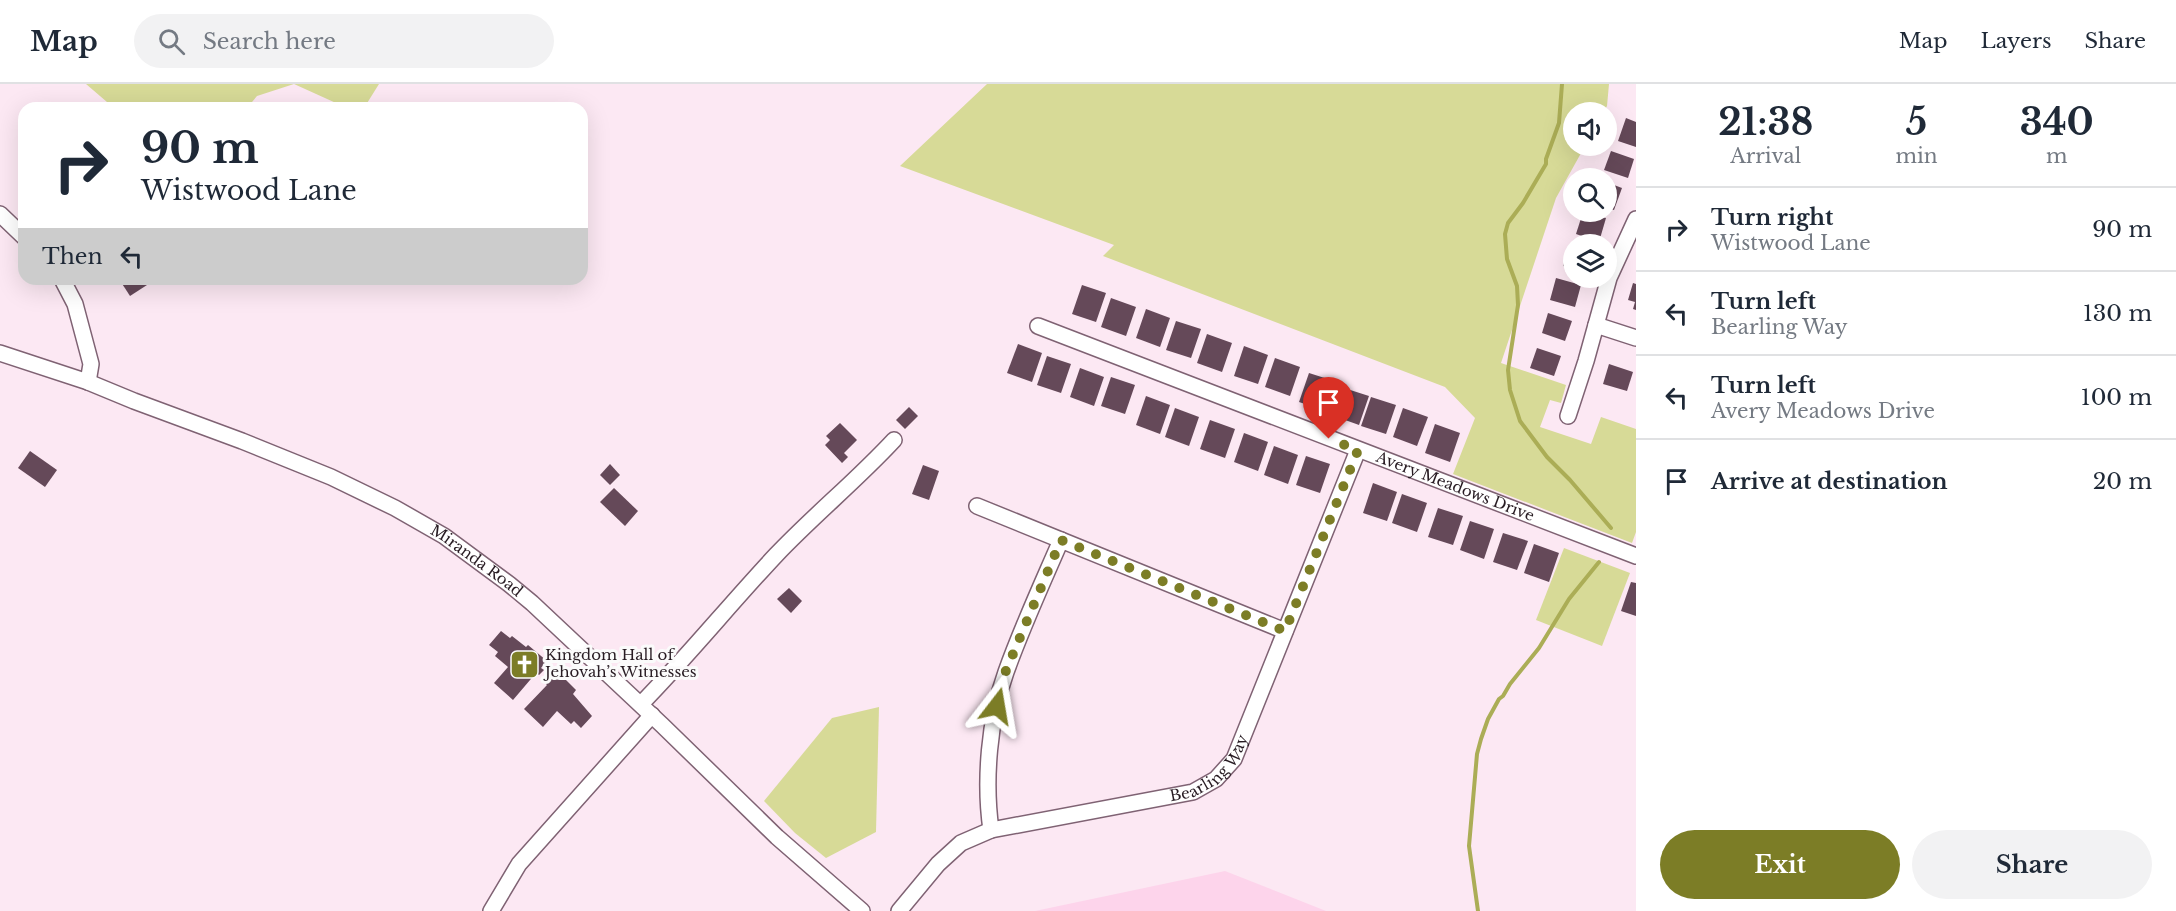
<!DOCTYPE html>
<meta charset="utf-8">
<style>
:root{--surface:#fff;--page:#f2f2f3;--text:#1f2937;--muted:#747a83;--line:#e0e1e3;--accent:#7c7d26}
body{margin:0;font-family:"Libre Baskerville",serif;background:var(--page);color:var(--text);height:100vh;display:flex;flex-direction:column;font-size:22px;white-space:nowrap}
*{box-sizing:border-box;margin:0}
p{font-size:20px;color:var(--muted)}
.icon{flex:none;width:33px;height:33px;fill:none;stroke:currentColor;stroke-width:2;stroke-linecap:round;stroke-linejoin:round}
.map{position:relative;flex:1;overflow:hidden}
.panel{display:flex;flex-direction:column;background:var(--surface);width:540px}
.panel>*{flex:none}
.guide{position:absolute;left:18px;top:18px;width:570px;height:183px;border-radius:18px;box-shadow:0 6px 24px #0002;background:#fff;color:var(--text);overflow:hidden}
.fabs{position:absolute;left:1563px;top:18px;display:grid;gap:12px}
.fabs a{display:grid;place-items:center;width:54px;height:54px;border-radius:50%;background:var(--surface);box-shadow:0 6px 24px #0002;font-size:30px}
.pin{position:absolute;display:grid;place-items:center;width:51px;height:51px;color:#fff;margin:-62px -26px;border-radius:50% 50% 50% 0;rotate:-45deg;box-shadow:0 0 6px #0007}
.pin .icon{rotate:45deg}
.me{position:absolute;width:66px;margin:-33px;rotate:14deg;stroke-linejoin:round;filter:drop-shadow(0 0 4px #0008)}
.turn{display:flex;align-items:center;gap:21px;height:126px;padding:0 24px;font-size:27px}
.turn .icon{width:78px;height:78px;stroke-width:2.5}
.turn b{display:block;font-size:42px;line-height:51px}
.then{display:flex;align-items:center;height:57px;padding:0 24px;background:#0003;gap:12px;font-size:22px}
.eta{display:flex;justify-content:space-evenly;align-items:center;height:102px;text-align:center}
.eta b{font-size:36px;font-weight:700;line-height:42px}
.cta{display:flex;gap:12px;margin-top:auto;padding:12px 24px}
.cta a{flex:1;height:69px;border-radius:36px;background:var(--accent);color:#fff;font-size:24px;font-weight:700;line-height:69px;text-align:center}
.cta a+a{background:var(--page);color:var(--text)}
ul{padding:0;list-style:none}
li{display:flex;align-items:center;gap:18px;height:84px;padding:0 24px;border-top:2px solid var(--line)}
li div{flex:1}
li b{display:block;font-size:22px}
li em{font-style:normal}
header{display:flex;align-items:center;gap:36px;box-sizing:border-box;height:84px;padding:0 30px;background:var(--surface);border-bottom:2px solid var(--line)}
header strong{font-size:28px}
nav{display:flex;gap:33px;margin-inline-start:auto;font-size:21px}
.search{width:420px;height:54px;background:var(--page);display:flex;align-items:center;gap:15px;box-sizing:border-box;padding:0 21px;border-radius:33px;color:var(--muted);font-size:22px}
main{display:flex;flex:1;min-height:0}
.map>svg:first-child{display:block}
.built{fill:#fdd4eb}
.green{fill:#d7da97}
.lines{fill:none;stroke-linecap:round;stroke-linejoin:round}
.stream{stroke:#abad56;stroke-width:4}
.building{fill:#654959}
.minor-casing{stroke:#7f6273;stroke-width:18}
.minor{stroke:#fff;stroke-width:15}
.route{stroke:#7c7d26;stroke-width:10;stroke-dasharray:0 18}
.labels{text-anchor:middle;stroke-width:6;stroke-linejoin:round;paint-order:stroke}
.street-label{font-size:15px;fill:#281c23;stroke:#fbfbfb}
.poi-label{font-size:15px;fill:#281c23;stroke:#fbfbfb;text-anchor:start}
</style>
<header>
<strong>Map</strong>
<div class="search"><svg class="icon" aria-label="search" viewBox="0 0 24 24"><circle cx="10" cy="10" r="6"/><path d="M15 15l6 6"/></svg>Search here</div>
<nav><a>Map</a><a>Layers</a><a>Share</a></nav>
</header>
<main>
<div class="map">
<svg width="1636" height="827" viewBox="0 0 1636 827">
<rect width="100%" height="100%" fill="#fce8f3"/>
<polygon class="built" points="1225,787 1326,827 1035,827"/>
<g class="green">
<polygon points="86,0 379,0 364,24 347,24 294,0 257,12 247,24 114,24"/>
<polygon points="987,0 1609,0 1607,22 1603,28 1574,28 1574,62 1585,62 1556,114 1501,279 1566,301 1561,319 1550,316 1540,343 1591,360 1601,333 1636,345 1636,448 1632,459 1453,390 1475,334 1445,303 1103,172 1114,161 900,82"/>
<polygon points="1564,464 1630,489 1602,562 1536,536"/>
<polygon points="879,623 876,748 826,774 795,749 764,717 832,634"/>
</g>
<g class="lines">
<g class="stream">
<polyline points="1562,0 1559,39 1546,75 1546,80 1523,119 1508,139 1505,150 1507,175 1517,202 1518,221 1508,286 1510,306 1520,337 1547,373 1570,396 1611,444"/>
<polyline points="1478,827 1469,762 1477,670 1481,655 1488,635 1499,615 1503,612 1510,600 1539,564 1569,515 1599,478"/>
</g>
</g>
<g class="building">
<polygon points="1626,34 1636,38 1636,63 1618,57"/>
<polygon points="1611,67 1634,75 1628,94 1604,86"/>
<polygon points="1606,98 1622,104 1614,126 1606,124"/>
<polygon points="1583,128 1606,134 1599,158 1576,150"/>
<polygon points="1570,161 1574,162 1574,185 1563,182"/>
<polygon points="1556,194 1581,201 1575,223 1550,216"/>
<polygon points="119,195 143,195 147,201 130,212"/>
<polygon points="1633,199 1636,200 1636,226 1633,225 1635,218 1628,216"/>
<polygon points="1082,201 1106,209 1096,238 1072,230"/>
<polygon points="1111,214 1136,223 1126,252 1101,243"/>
<polygon points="1146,225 1170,234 1160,263 1136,254"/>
<polygon points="1548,229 1572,237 1565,257 1542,249"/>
<polygon points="1176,237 1201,245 1191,274 1166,266"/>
<polygon points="1207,250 1232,259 1222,288 1197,279"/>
<polygon points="1018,260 1042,269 1032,298 1007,289"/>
<polygon points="1244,262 1268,271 1258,300 1234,292"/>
<polygon points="1537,264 1561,272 1554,292 1530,284"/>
<polygon points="1047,272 1071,280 1061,309 1037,301"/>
<polygon points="1275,274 1300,283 1290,312 1265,303"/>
<polygon points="1609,280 1633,288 1627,307 1603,300"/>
<polygon points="1080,284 1104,293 1094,322 1070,313"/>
<polygon points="1309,289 1334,297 1323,326 1299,318"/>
<polygon points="1111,293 1135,301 1125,330 1101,322"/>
<polygon points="1344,304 1369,312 1359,341 1334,332"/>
<polygon points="1146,312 1170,321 1160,350 1136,341"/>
<polygon points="1371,313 1396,321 1386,350 1361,342"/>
<polygon points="909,323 918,332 905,345 896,336"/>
<polygon points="1175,324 1199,333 1189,362 1165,353"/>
<polygon points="1403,324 1428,333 1417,362 1393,353"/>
<polygon points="1210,336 1235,345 1225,374 1200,365"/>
<polygon points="840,339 857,356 844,369 848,373 842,379 825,361 830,356 826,352"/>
<polygon points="1435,340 1460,349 1450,378 1425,369"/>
<polygon points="1244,349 1268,358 1258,387 1234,378"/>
<polygon points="1274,362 1298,371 1288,400 1264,391"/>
<polygon points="30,367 57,386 45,403 18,384"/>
<polygon points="1306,372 1330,380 1320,409 1296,401"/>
<polygon points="610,380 620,391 610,401 600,391"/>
<polygon points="923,381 939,387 929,416 912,410"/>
<polygon points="1373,399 1397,408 1387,437 1363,429"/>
<polygon points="614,404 638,427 625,442 600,418"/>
<polygon points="1402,410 1427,419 1417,448 1392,439"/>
<polygon points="1438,424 1463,432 1453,461 1428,453"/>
<polygon points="1470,437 1494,445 1484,475 1460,466"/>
<polygon points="1503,449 1528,457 1517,486 1493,478"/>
<polygon points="1534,460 1559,469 1549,498 1524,489"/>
<polygon points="1631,498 1636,499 1636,532 1621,527"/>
<polygon points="789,504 802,517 791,529 777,515"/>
<polygon points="501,547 510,554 512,552 526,563 528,561 547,577 541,584 544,586 539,591 536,589 513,616 494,599 508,583 495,572 498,568 489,561"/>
<polygon points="559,589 576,606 573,610 592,632 581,644 574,637 571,640 557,627 543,643 524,625 547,601 546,600 551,594 553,595"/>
</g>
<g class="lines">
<defs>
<g id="minor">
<polyline points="0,130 24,153"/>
<polyline points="62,195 75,220 91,280 88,298"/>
<polyline points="1596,241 1636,254"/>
<path id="s1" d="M1038,242l598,230"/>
<path id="s2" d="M0,269l88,29 46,19 108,40 89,36 64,31 49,28 65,48 23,19 130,122 115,112 85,74"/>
<polyline points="1568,332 1586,277 1609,194 1636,135"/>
<polyline points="977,422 1285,547"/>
<path d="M641,620c47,-48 89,-100 135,-149 38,-40 81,-75 118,-115"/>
<path d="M991,746c-7,-49 -2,-111 15,-158 16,-45 36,-88 55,-132"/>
<polyline points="491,827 519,780 652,631"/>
<path id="s3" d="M899,827l39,-47 23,-21 30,-13 202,-38 23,-13 18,-20 124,-309"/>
</g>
</defs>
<use href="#minor" class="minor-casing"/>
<use href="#minor" class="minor"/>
</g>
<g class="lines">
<polyline class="route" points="997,622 1005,589 1061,456 1285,547 1358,366 1329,355"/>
</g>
<defs>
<symbol id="church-square" viewBox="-11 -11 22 22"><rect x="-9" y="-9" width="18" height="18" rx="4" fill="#7c7d26" stroke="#fbfbfb"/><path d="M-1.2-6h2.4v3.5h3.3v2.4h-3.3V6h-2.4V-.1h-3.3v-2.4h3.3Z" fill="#fff"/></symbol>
</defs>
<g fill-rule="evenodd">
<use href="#church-square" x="508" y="564" width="33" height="33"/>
</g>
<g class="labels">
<g class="street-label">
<text dy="5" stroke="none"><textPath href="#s1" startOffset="447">Avery Meadows Drive</textPath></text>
<text dy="5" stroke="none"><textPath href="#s2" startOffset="522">Miranda Road</textPath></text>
<text dy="5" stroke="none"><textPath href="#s3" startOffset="358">Bearling Way</textPath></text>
</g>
<g class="poi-label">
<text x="545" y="576">Kingdom Hall of<tspan x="545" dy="17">Jehovah’s Witnesses</tspan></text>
</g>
</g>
</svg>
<div class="fabs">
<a><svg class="icon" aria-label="sound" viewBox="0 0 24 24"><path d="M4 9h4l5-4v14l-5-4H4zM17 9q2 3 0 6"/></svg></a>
<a><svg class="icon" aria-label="search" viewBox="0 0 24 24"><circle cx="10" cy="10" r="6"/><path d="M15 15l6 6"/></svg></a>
<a><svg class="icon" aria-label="layers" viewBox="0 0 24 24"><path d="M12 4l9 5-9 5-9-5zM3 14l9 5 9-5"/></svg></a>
</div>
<div class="pin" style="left:1329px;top:355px;background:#d93025"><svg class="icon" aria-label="arrive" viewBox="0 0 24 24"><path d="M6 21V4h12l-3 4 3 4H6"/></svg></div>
<svg class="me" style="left:997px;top:622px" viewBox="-20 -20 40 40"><path d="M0-17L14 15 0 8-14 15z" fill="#7c7d26" stroke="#fff" stroke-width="4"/></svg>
<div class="guide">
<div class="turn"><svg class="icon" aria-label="right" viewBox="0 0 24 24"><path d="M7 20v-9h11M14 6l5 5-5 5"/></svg><div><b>90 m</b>Wistwood Lane</div></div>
<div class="then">Then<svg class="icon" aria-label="left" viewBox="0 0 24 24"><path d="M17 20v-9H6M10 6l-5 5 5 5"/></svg></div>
</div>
</div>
<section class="panel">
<div class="eta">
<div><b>21:38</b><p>Arrival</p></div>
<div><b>5</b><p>min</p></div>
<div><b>340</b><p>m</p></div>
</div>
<ul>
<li><svg class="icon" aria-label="right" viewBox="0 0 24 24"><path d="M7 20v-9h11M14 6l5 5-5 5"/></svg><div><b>Turn right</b><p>Wistwood Lane</p></div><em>90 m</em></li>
<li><svg class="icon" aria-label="left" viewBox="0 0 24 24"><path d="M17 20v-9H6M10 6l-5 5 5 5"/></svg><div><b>Turn left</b><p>Bearling Way</p></div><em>130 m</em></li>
<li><svg class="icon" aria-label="left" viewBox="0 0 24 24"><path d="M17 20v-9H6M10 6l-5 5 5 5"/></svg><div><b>Turn left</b><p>Avery Meadows Drive</p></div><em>100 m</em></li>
<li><svg class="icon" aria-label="arrive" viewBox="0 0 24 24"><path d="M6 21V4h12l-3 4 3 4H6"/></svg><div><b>Arrive at destination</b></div><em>20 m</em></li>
</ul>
<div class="cta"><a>Exit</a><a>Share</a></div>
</section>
</main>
